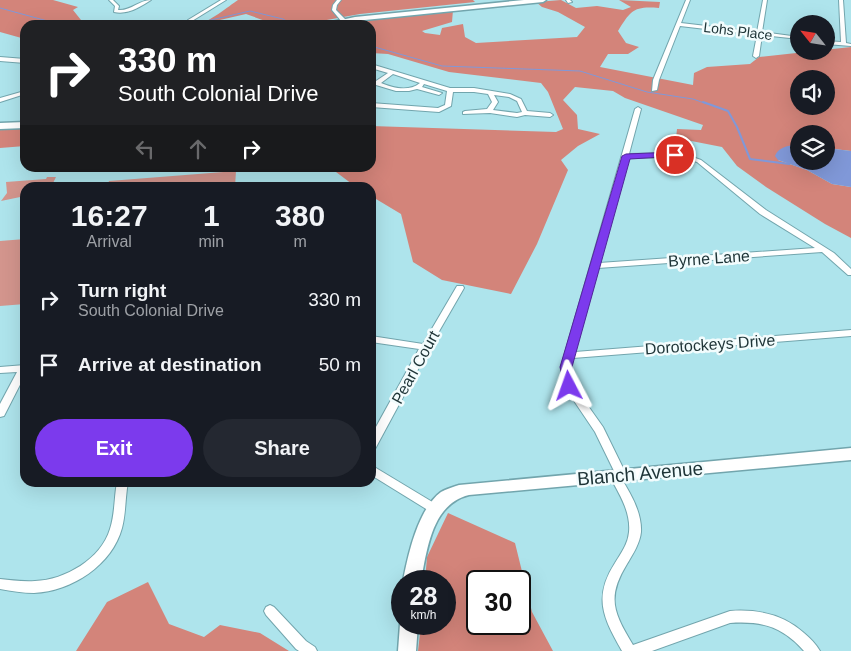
<!DOCTYPE html>
<style>
:root{--surface:#171b24;--page:#242831;--text:#f1f3f6;--muted:#9ea1a6;--accent:#7c3aed}
body{margin:0;font-family:Arial,sans-serif;background:var(--page);color:var(--text);height:100vh;display:flex;flex-direction:column;font-size:19px;white-space:nowrap}
*{box-sizing:border-box;margin:0}
p{font-size:16px;color:var(--muted)}
.icon{flex:none;width:28px;height:28px;fill:none;stroke:currentColor;stroke-width:2;stroke-linecap:round;stroke-linejoin:round}
.map{position:relative;flex:1;overflow:hidden}
.sheet{position:absolute;left:20px;top:182px;width:356px;height:305px;display:flex;flex-direction:column;background:var(--surface);border-radius:15px;box-shadow:0 5px 20px #0002}
.sheet>*{flex:none}
.top-card{position:absolute;left:20px;top:20px;width:356px;height:152px;border-radius:15px;box-shadow:0 5px 20px #0002;background:#202124;color:#fff;overflow:hidden}
.needle{width:32px;rotate:300deg}
.fabs{position:absolute;left:790px;top:15px;display:grid;gap:10px}
.fabs a{display:grid;place-items:center;width:45px;height:45px;border-radius:50%;background:var(--surface);box-shadow:0 5px 20px #0002;font-size:25px}
.speed{position:absolute;left:391px;top:570px;display:flex;gap:10px;font-size:25px;font-weight:700;text-align:center}
.speed>*{display:grid;place-content:center;width:65px;height:65px;border-radius:50%;background:var(--surface);box-shadow:0 5px 20px #0002;line-height:1}
.speed small{font-size:12px;font-weight:400}
.speed .limit{border:2px solid #111;border-radius:8px;background:#fff;color:#111}
.pin{position:absolute;display:grid;place-items:center;width:42px;height:42px;color:#fff;margin:-21px;border:2px solid #fff;border-radius:50%;box-shadow:0 1px 5px #0007}
.me{position:absolute;width:55px;margin:-28px;rotate:356deg;stroke-linejoin:round;filter:drop-shadow(0 0 4px #0008)}
.turn{display:flex;align-items:center;gap:18px;height:105px;padding:0 15px;font-size:22px}
.turn .icon{width:65px;height:65px;stroke-width:2.5}
.turn b{display:block;font-size:35px;line-height:42px}
.lanes{display:flex;align-items:center;height:48px;padding:0 15px;background:#0003;justify-content:center;gap:25px;direction:ltr}
.lanes .off{opacity:.35}
.eta{display:flex;justify-content:space-evenly;align-items:center;height:85px;text-align:center}
.eta b{font-size:30px;font-weight:800;line-height:35px}
.action{display:flex;gap:10px;margin-top:auto;padding:10px 15px}
.action a{flex:1;height:58px;border-radius:30px;background:var(--accent);color:#fff;font-size:20px;font-weight:800;line-height:58px;text-align:center}
.action a+a{background:var(--page);color:var(--text)}
ul{padding:0;list-style:none}
li{display:flex;align-items:center;gap:15px;height:65px;padding:0 15px}
li div{flex:1}
li b{display:block;font-size:19px}
li em{font-style:normal}
.map>svg:first-child{display:block}
.green{fill:#d3958d}
.forest{fill:#d3847a;fill-rule:evenodd}
.water{fill:#8098d8}
.lines{fill:none;stroke-linecap:round;stroke-linejoin:round}
.stream-far1{stroke:#8098d8;stroke-width:1}
.stream{stroke:#8098d8;stroke-width:2}
.street-casing{stroke:#72a5ad;stroke-width:2}
.secondary-casing{stroke:#72a5ad;stroke-width:3}
.street{fill:#fff;fill-rule:evenodd}
.secondary{fill:#fff;fill-rule:evenodd}
.route{fill:#7c3aed;stroke:#51269a}
.labels{text-anchor:middle;stroke-width:5;stroke-linejoin:round;paint-order:stroke}
.far-street-label{font-size:14px;fill:#1e3437;stroke:#f2fcfd}
.street-label{font-size:16px;fill:#1e3437;stroke:#f2fcfd}
.near-street-label{font-size:19px;fill:#1e3437;stroke:#f2fcfd}
</style>
<div class="map">
<svg width="851" height="651" viewBox="0 0 851 651">
<rect width="100%" height="100%" fill="#aee4ec"/>
<g class="green">
<polygon points="236,171 235,187 107,187 109,181"/>
<polygon points="47,177 56,177 51,187 25,188 25,196 1,201 7,193 6,182 46,179"/>
<polygon points="25,239 25,304 0,306 0,241"/>
</g>
<g class="forest">
<polygon points="0,0 53,0 78,7 73,10 81,20 101,25 25,25 25,39 0,32"/>
<path d="M238,0h235l2,2 -115,12 -61,11h-29l1,-2 -25,-9 -48,11h-61c11,-11 45,2 61,-1 10,-1 31,-18 40,-24z"/>
<path d="M561,0l15,8 21,-2 26,4 8,-3 -12,-7 41,2 -1,6c-25,-2 -28,2 -41,23l8,12 13,4 -11,7h-20l-8,13 93,18 1,-12 13,-6 43,-3 9,-7 92,-10v104l-25,-3v-14h-27v11h-5l-16,15 29,10 25,14 19,3v51l-26,-14 -59,-37 -29,-21 -15,-19 -46,-9 1,-9 24,1 2,-5 -78,-27 -12,-7 -38,-4 -12,13 14,15 1,14 22,5 -22,12 -17,14 7,10 -31,74 -26,50 -69,-14 -29,-18 -12,-48 -30,-18v-8l-15,-1 -20,-15 -43,-1 -3,-3h81v-42l185,6 7,-3 -15,-37 -7,-9 -92,-11 -61,-18 -17,-1v-28h-41l123,-15 -1,12 -30,9 3,2 15,2 2,-7 21,-4 2,13 11,6 101,-6 8,-10 -27,-15 -16,-5 -6,-5zM799,79h27v27h-27z"/>
<polygon points="25,128 25,146 0,148 0,129"/>
<path d="M448,513l67,30 17,69 21,39h-135l3,-27h24v-43h-20l2,-24zM520,581v43h-42v-43z"/>
<polygon points="148,582 169,624 204,637 220,625 260,633 289,651 76,651 107,602"/>
</g>
<path class="water" d="M794,145h5v16h27v-13l25,3v36l-19,-3 -25,-14 -29,-10 -3,-4c3,-8 11,-10 19,-11z"/>
<g class="lines">
<g class="stream-far1">
<polyline points="0,8 62,25"/>
<polyline points="189,25 250,11 283,19 293,25"/>
<polyline points="371,46 442,66 580,71 647,92 693,99 707,104"/>
</g>
<polyline class="stream" points="703,102 728,111 737,127 750,159 789,164"/>
<defs>
<g id="street">
<path d="M109,0h4l6,6 -1,4c13,1 21,-10 33,-10 -11,7 -23,15 -37,12l1,-6z"/>
<polygon points="221,0 226,0 192,21 188,20"/>
<polygon points="337,0 341,0 337,5 336,10 346,20 346,22 342,22 332,10 333,5"/>
<polygon points="566,0 570,0 572,2 568,3"/>
<polygon points="686,0 690,0 681,23 757,32 763,0 767,0 762,32 799,37 799,39 762,35 759,56 756,58 753,56 757,35 680,26 659,80 657,90 652,91 653,80"/>
<polygon points="839,0 843,0 846,43 851,44 851,46 826,44 826,41 841,42"/>
<polygon points="0,57 25,59 25,63 0,61"/>
<path d="M371,64l79,24h24l36,6 11,5 6,12 23,2 3,2 -3,2 -25,-2 -8,2 -27,-4 -27,1v-2l2,-1 22,-2 5,-7 -4,-8 -14,-2h-21l-2,14 -12,6 -68,-5v-4l67,5 7,-3 2,-14 -23,-7 -2,3 20,6 -3,2 -22,-6 -8,2h-13l-20,-6v-4l12,-8 -17,-5zM393,74l27,9c-11,9 -27,5 -39,0zM494,95l15,2 8,4 5,11 -5,1 -24,-3 5,-8z"/>
<polygon points="21,92 25,92 25,94 0,102 0,98"/>
<path d="M638,107l3,2 -12,45 52,-1 20,7 65,50 68,43 17,16v6h-3l-26,-23 -224,16 -23,84 276,-22v6l-278,22 -2,9 3,19 29,41 23,47 -1,3 -4,1c10,16 21,35 20,54 -1,11 -8,22 -14,32 -21,34 -13,49 6,81l97,-34c28,-2 53,3 74,22 6,5 12,11 16,18h-16c-22,-25 -42,-30 -74,-28l-78,28h-30c-19,-33 -29,-54 -7,-88 6,-10 13,-19 14,-31 2,-21 -11,-40 -20,-57l1,-3 4,-1 -19,-39 -31,-46 -3,-19 74,-258zM680,157l17,5 63,52 55,34 -216,15 29,-105z"/>
<polygon points="457,286 463,286 464,288 430,347 375,449 371,450 371,436 419,349 371,342 371,336 423,344"/>
<polygon points="25,365 25,375 4,416 0,417 0,404 17,372 0,373 0,367"/>
<polygon points="371,465 439,506 441,509 439,512 435,514 431,512 371,475"/>
<path d="M117,482h11c-3,16 -2,31 -6,46 -10,37 -50,63 -88,65 -11,0 -23,-2 -34,-4v-10c11,1 23,3 35,2 30,-1 66,-22 75,-52 5,-15 4,-31 7,-47z"/>
<polygon points="270,605 274,607 306,641 315,647 317,651 299,651 296,649 266,615 264,611 266,607"/>
</g>
<g id="secondary">
<polygon points="524,0 546,0 543,2 355,21 332,25 318,25 355,17"/>
<polygon points="25,122 25,128 0,129 0,123"/>
<path d="M851,448v12l-382,35c-37,9 -42,54 -48,86h-18c5,-26 15,-72 38,-89 5,-3 12,-5 18,-7z"/>
<polygon points="402,618 402,624 418,624 416,651 398,651 400,624"/>
</g>
</defs>
<use href="#street" class="street-casing"/>
<use href="#secondary" class="secondary-casing"/>
<use href="#street" class="street"/>
<use href="#secondary" class="secondary"/>
</g>
<polygon class="route" points="675,152 679,155 678,156 630,159 572,367 575,386 574,389 565,389 560,367 622,156 626,154"/>
<g class="labels">
<g class="far-street-label">
<text transform="translate(738 31) rotate(7)" y="5">Lohs Place</text>
</g>
<g class="street-label">
<text transform="translate(709 258) rotate(-4)" y="6">Byrne Lane</text>
<text transform="translate(710 344) rotate(-4)" y="6">Dorotockeys Drive</text>
<text transform="translate(415 367) rotate(-61)" y="6">Pearl Court</text>
</g>
<g class="near-street-label">
<text transform="translate(640 473) rotate(-5)" y="7">Blanch Avenue</text>
</g>
</g>
</svg>
<div class="fabs">
<a><svg class="needle" viewBox="-14 -14 28 28"><path d="M0-13l5 13h-10z" fill="#e53935"/><path d="M0 13l5-13h-10z" fill="#9ea1a6"/></svg></a>
<a><svg class="icon" aria-label="sound" viewBox="0 0 24 24"><path d="M4 9h4l5-4v14l-5-4H4zM17 9q2 3 0 6"/></svg></a>
<a><svg class="icon" aria-label="layers" viewBox="0 0 24 24"><path d="M12 4l9 5-9 5-9-5zM3 14l9 5 9-5"/></svg></a>
</div>
<div class="speed"><div>28<small>km/h</small></div><div class="limit">30</div></div>
<div class="pin" style="left:675px;top:155px;background:#d93025"><svg class="icon" aria-label="arrive" viewBox="0 0 24 24"><path d="M6 21V4h12l-3 4 3 4H6"/></svg></div>
<svg class="me" style="left:569px;top:386px" viewBox="-20 -20 40 40"><path d="M0-17L14 15 0 8-14 15z" fill="#7c3aed" stroke="#fff" stroke-width="4"/></svg>
<div class="top-card">
<div class="turn"><svg class="icon" aria-label="right" viewBox="0 0 24 24"><path d="M7 20v-9h11M14 6l5 5-5 5"/></svg><div><b>330 m</b>South Colonial Drive</div></div>
<div class="lanes"><svg class="icon off" aria-label="left" viewBox="0 0 24 24"><path d="M17 20v-9H6M10 6l-5 5 5 5"/></svg><svg class="icon off" aria-label="ahead" viewBox="0 0 24 24"><path d="M12 20V5M6 11l6-6 6 6"/></svg><svg class="icon" aria-label="right" viewBox="0 0 24 24"><path d="M7 20v-9h11M14 6l5 5-5 5"/></svg></div>
</div>
<section class="sheet">
<div class="eta">
<div><b>16:27</b><p>Arrival</p></div>
<div><b>1</b><p>min</p></div>
<div><b>380</b><p>m</p></div>
</div>
<ul>
<li><svg class="icon" aria-label="right" viewBox="0 0 24 24"><path d="M7 20v-9h11M14 6l5 5-5 5"/></svg><div><b>Turn right</b><p>South Colonial Drive</p></div><em>330 m</em></li>
<li><svg class="icon" aria-label="arrive" viewBox="0 0 24 24"><path d="M6 21V4h12l-3 4 3 4H6"/></svg><div><b>Arrive at destination</b></div><em>50 m</em></li>
</ul>
<div class="action"><a>Exit</a><a>Share</a></div>
</section>
</div>
